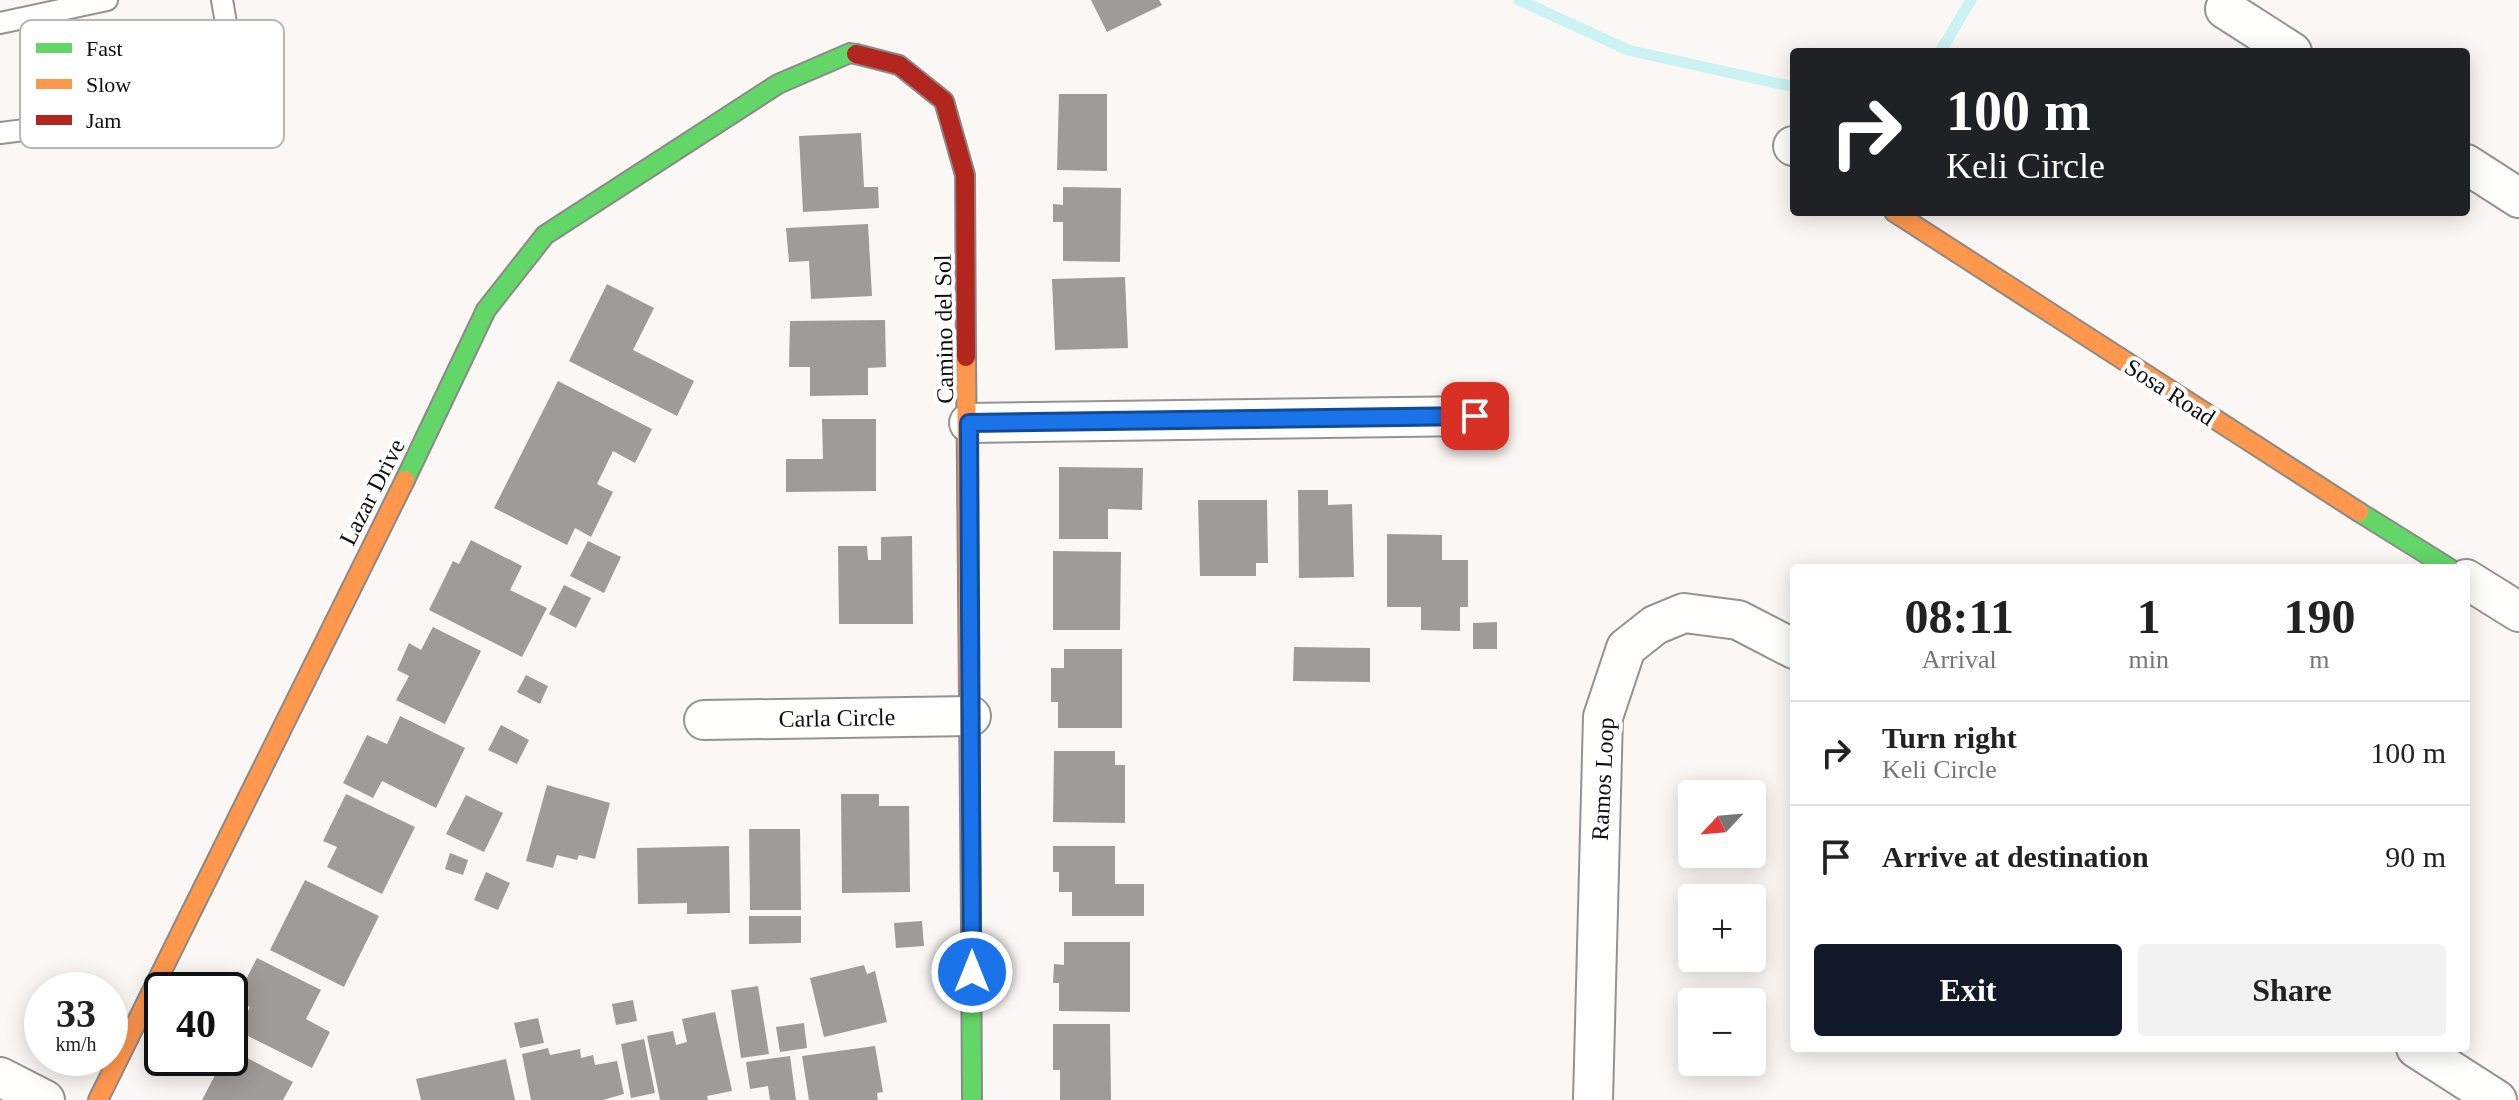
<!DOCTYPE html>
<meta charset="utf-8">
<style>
:root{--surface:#fff;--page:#f2f2f2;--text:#222;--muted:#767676;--line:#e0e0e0;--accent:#111827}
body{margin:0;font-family:"Times New Roman",serif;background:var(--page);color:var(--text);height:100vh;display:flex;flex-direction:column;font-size:30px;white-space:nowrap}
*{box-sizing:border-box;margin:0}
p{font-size:26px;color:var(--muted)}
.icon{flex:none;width:44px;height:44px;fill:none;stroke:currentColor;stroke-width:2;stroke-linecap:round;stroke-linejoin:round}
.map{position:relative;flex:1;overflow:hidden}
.side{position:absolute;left:1790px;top:564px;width:680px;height:488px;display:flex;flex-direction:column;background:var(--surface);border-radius:8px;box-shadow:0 4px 20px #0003}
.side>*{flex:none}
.banner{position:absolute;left:1790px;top:48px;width:680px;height:168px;border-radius:8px;box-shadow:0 4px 20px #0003;background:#202124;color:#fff;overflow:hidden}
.needle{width:52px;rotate:244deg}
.buttons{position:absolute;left:1678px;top:780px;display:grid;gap:16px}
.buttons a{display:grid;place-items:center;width:88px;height:88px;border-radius:8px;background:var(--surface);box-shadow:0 4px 20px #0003;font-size:40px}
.speed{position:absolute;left:24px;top:972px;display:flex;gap:16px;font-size:40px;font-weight:700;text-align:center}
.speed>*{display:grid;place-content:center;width:104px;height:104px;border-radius:50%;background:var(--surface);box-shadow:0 4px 20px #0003;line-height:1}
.speed small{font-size:20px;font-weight:400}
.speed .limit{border:4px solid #111;border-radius:12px;background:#fff;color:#111}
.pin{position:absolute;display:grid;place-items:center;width:68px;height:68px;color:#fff;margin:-34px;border-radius:16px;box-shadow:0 4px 12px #0006}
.me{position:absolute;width:88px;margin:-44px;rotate:0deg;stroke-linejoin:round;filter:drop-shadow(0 0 6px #0008)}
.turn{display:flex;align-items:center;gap:28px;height:168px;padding:0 24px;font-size:36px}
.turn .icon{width:104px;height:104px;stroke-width:2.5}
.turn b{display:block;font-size:56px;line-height:68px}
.eta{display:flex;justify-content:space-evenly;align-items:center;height:136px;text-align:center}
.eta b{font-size:48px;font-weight:800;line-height:56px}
.cta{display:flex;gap:16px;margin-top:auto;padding:16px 24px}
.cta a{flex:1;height:92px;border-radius:8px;background:var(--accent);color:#fff;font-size:32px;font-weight:800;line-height:92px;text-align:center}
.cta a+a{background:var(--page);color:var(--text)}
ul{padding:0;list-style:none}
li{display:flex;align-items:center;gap:24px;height:104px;padding:0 24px;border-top:2px solid var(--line)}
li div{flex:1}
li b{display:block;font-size:30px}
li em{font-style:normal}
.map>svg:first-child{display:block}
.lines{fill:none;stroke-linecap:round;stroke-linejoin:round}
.stream{stroke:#cbf3f3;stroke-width:11}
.building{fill:#9e9b99}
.lane-casing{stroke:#949392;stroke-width:24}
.street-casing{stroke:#949392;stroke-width:42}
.fast-casing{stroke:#8b8a88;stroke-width:22}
.slow-casing{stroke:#8b8a88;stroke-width:22}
.jam-casing{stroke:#8b8a88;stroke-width:22}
.lane{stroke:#fefefd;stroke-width:20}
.street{stroke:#fefefd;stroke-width:38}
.fast{stroke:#63d668;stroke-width:18}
.slow{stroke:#ff974d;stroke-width:18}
.jam{stroke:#b3261e;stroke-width:18}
.route-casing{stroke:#114b97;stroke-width:20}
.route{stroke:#1a73e8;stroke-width:14}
.labels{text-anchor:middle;stroke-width:8;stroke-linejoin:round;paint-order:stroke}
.street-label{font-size:24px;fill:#0e0e0e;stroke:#fff}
.key{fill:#fff;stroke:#b7b7b7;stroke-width:2}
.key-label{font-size:22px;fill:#0e0e0e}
</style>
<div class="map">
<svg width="2519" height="1100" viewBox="0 0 2519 1100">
<rect width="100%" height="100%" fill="#faf7f4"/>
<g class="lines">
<g class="stream">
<polyline points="1519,0 1628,50 1794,87"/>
<polyline points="1940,52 1971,0"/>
</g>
</g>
<g class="building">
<polygon points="1091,0 1159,0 1162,5 1107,32"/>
<polygon points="1059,94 1107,94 1107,171 1057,170"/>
<polygon points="861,133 864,187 878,187 879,208 803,212 799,136"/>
<polygon points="1063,187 1121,188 1120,262 1063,261 1063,222 1053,222 1053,204 1063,205"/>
<polygon points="868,224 872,296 811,299 809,261 789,262 786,228"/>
<polygon points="1125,277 1128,348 1055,350 1052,279"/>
<polygon points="607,284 654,308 633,350 694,381 677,416 569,361"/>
<polygon points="885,320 886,367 868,368 868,395 810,396 810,367 789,367 790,321"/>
<polygon points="558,381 652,429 635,463 613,451 597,484 613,492 591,537 575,528 567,545 494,508"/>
<polygon points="822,419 876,419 876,491 786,492 786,459 823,459"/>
<polygon points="1059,467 1143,468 1142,510 1108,509 1108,539 1059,539"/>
<polygon points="1298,490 1328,490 1328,505 1352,504 1354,577 1299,578"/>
<polygon points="1198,500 1267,500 1268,563 1256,563 1256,576 1200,576"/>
<polygon points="1387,534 1442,535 1442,560 1468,560 1468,607 1460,607 1460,631 1421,630 1421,607 1387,607"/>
<polygon points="912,536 913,624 839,624 838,546 867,546 868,560 881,560 881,537"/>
<polygon points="471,540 522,566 510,590 547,608 522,657 429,610 453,561 459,564"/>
<polygon points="588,541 621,557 604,593 570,576"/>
<polygon points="1053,551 1121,552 1120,630 1053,630"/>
<polygon points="564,585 591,598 576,628 549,614"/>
<polygon points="1497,622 1497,649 1473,649 1473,623"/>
<polygon points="433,627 481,651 445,724 396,700 409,676 397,670 409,643 421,650"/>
<polygon points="1294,647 1370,648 1370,682 1293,681"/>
<polygon points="1064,649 1122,649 1122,728 1058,728 1058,702 1051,702 1051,668 1064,668"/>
<polygon points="526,675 548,686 540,704 517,692"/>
<polygon points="400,716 465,748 436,808 382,781 373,798 343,783 367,735 387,744"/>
<polygon points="501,725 529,740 517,764 488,750"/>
<polygon points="1054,751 1115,751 1115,765 1125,765 1125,823 1053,822"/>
<polygon points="547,785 610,803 595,859 579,855 577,860 557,855 553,868 526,861"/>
<polygon points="346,794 415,827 382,894 327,867 337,847 323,841"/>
<polygon points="841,794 879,794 879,806 909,806 910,892 842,893"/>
<polygon points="466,795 503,813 484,852 446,834"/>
<polygon points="749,829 800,829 801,910 750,910"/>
<polygon points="729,846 730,913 687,914 687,903 638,904 637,848"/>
<polygon points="1053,846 1115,846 1115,884 1144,884 1144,916 1072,916 1072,892 1059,892 1059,872 1053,872"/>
<polygon points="450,853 468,860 463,875 445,869"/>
<polygon points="486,872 510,883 498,910 474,900"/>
<polygon points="305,880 379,916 344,987 270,950"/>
<polygon points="749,916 801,916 801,943 749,944"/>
<polygon points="922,921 924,946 896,948 894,923"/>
<polygon points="1064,942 1130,942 1130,1012 1059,1011 1059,983 1053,983 1054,964 1064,965"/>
<polygon points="257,958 321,990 306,1019 330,1032 312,1068 238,1031 250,1007 236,999"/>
<polygon points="864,965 867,974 875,971 887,1022 824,1037 810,978"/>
<polygon points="758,986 769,1054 741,1058 731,990"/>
<polygon points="633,1000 637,1021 616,1025 612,1004"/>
<polygon points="715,1012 732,1091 707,1096 708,1100 660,1100 647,1036 673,1031 676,1045 687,1042 682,1019"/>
<polygon points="538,1018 544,1043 520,1048 514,1023"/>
<polygon points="804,1023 807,1048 780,1052 776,1027"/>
<polygon points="1053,1024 1110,1024 1111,1100 1060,1100 1060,1070 1053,1070"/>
<polygon points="644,1039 655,1093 631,1098 621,1044"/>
<polygon points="875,1046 883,1092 877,1093 878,1100 809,1100 802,1056"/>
<polygon points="548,1048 550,1055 580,1049 581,1058 593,1055 595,1065 617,1061 624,1094 603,1100 531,1100 522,1054"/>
<polygon points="230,1049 293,1082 283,1100 202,1100 224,1058 230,1058"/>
<polygon points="790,1056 796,1100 770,1100 768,1086 750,1089 746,1062"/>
<polygon points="506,1059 515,1100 421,1100 416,1079"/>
</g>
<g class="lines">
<defs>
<g id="lane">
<polyline points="0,23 107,0"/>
<polyline points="0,133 151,114 193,94 218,69 229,40 222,0"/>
</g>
<g id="street">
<polyline points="2225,9 2292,52"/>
<polyline points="1793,146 1794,146"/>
<polyline points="2466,164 2519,198"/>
<polyline points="969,423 1475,416"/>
<polyline points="2466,579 2519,612"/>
<polyline points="704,720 971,716"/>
<polyline points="2416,1048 2497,1100"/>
<polyline points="0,1077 45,1100"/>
<polyline points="1593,1100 1603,717 1626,648 1655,625 1684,613 1738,620 1794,649"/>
</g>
<g id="fast">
<polyline points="405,480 486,310 545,235 778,84 850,53 856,54"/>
<polyline points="2359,512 2449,568"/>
<polyline points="971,922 972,1100"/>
</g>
<g id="slow">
<polyline points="1894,212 2359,512"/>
<polyline points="966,357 971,922"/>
<polyline points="98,1100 405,480"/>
</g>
<polyline id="jam" points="856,54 899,65 944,101 965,175 966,357"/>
</defs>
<use href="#lane" class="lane-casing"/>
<use href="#street" class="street-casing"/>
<use href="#fast" class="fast-casing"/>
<use href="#slow" class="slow-casing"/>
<use href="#jam" class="jam-casing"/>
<use href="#lane" class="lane"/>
<use href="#street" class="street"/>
<use href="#fast" class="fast"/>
<use href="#slow" class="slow"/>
<use href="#jam" class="jam"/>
</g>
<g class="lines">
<defs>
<polyline id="route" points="972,972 969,423 1475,416"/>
</defs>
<use href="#route" class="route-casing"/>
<use href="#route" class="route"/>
</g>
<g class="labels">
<g class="street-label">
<text transform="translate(944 329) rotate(-91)" y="8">Camino del Sol</text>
<text transform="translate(2170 392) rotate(33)" y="8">Sosa Road</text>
<text transform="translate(372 492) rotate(-63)" y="8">Lazar Drive</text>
<text transform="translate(837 718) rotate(-1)" y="8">Carla Circle</text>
<text transform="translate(1603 779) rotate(-87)" y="8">Ramos Loop</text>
</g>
</g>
<rect x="20" y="20" width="264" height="128" rx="12" class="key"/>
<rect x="36" y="43" width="36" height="10" fill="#63d668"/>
<rect x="36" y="79" width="36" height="10" fill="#ff974d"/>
<rect x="36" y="115" width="36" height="10" fill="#b3261e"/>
<g class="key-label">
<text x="86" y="56">Fast</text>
<text x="86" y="92">Slow</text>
<text x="86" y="128">Jam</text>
</g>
</svg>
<div class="buttons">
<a><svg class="needle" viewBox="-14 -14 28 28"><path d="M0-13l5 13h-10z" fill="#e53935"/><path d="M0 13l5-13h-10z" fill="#767676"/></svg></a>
<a>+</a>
<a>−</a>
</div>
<div class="speed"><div>33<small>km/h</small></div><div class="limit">40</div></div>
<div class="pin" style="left:1475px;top:416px;background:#d93025"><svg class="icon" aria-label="arrive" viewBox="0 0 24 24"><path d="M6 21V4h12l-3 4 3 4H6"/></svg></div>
<svg class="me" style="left:972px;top:972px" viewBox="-20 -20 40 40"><circle r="17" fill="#1a73e8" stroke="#fff" stroke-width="3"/><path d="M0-11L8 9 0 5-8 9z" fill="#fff"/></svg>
<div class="banner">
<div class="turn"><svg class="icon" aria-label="right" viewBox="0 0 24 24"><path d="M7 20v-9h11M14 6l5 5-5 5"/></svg><div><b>100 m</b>Keli Circle</div></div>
</div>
<section class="side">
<div class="eta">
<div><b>08:11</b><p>Arrival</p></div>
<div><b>1</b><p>min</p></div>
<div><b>190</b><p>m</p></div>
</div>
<ul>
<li><svg class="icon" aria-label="right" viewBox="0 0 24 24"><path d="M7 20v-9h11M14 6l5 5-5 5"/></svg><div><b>Turn right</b><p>Keli Circle</p></div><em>100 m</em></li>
<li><svg class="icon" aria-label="arrive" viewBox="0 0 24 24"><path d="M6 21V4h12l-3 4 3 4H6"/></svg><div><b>Arrive at destination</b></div><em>90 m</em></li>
</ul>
<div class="cta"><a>Exit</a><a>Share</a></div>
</section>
</div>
